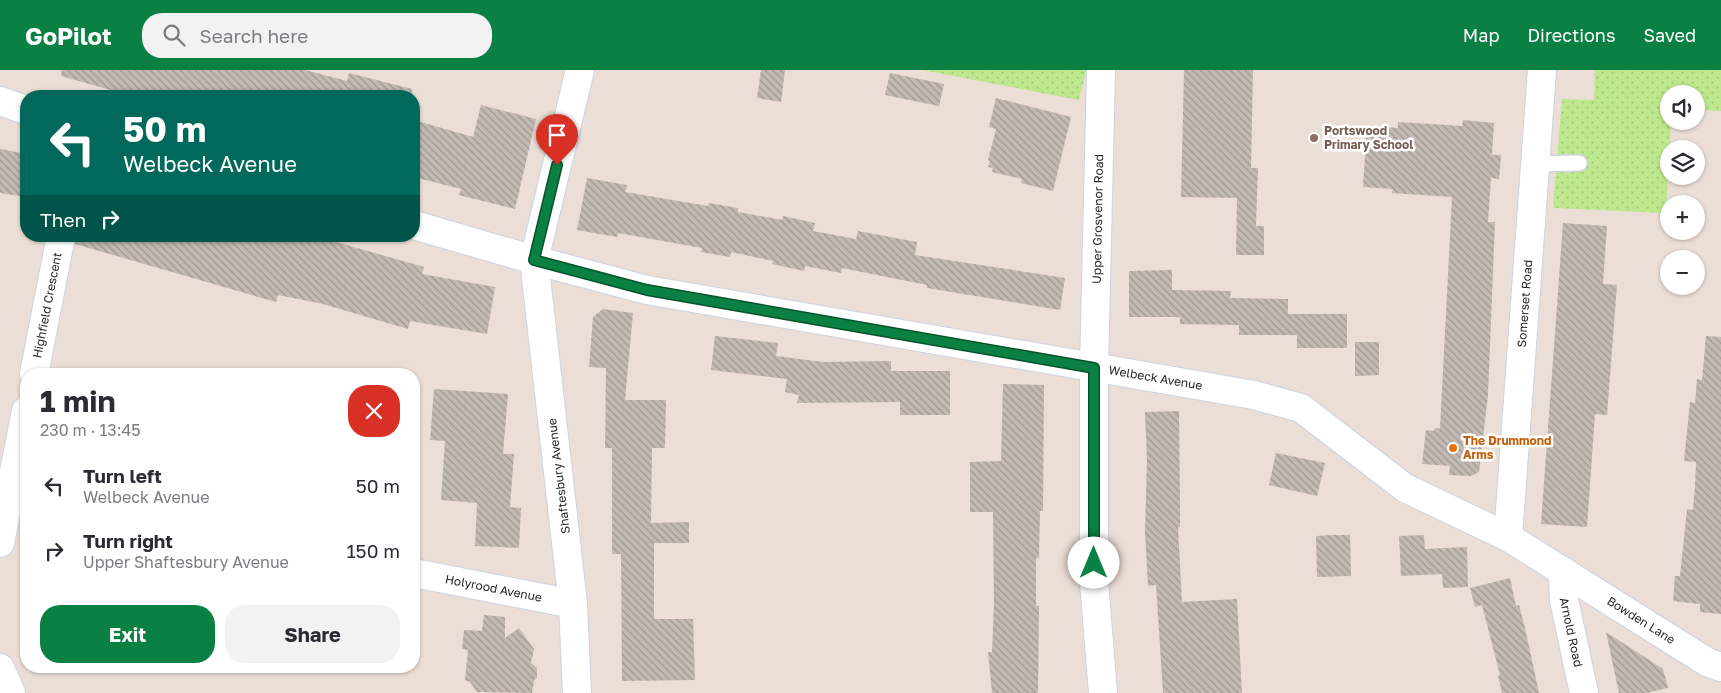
<!DOCTYPE html>
<meta charset="utf-8">
<style>
:root{--surface:#fff;--page:#f2f2f3;--text:#2b2b33;--muted:#7c7c81;--accent:#0b8043}
body{margin:0;font-family:"Golos Text",sans-serif;background:var(--page);color:var(--text);height:100vh;display:flex;flex-direction:column;font-size:19px;white-space:nowrap}
*{box-sizing:border-box;margin:0}
p{font-size:16px;color:var(--muted)}
.icon{flex:none;width:28px;height:28px;fill:none;stroke:currentColor;stroke-width:2;stroke-linecap:round;stroke-linejoin:round}
.map{position:relative;flex:1;overflow:hidden}
.side{position:absolute;left:20px;top:298px;width:400px;height:305px;display:flex;flex-direction:column;background:var(--surface);border-radius:20px;box-shadow:0 1px 4px #0004}
.side>*{flex:none}
.top-card{position:absolute;left:20px;top:20px;width:400px;height:152px;border-radius:20px;box-shadow:0 1px 4px #0004;background:#00695c;color:#fff;overflow:hidden}
.fabs{position:absolute;left:1660px;top:15px;display:grid;gap:10px}
.fabs a{display:grid;place-items:center;width:45px;height:45px;border-radius:50%;background:var(--surface);box-shadow:0 1px 4px #0004;font-size:25px}
.pin{position:absolute;display:grid;place-items:center;width:42px;height:42px;color:#fff;margin:-51px -21px;border-radius:50% 50% 50% 0;rotate:-45deg;box-shadow:0 0 5px #0007}
.pin .icon{rotate:45deg}
.me{position:absolute;width:55px;margin:-28px;rotate:0deg;stroke-linejoin:round;filter:drop-shadow(0 0 4px #0008)}
.turn{display:flex;align-items:center;gap:18px;height:105px;padding:0 20px;font-size:22px}
.turn .icon{width:65px;height:65px;stroke-width:2.5}
.turn b{display:block;font-size:35px;line-height:42px}
.then{display:flex;align-items:center;height:48px;padding:0 20px;background:#0003;gap:10px;font-size:19px}
.round{display:grid;place-items:center;flex:none;width:52px;height:52px;border-radius:20px;background:var(--page)}
.overview{display:flex;align-items:center;justify-content:space-between;height:85px;padding:0 20px}
h1{font-size:30px;font-weight:700;line-height:38px}
.primary-button{display:flex;gap:10px;margin-top:auto;padding:10px 20px}
.primary-button a{flex:1;height:58px;border-radius:20px;background:var(--accent);color:#fff;font-size:20px;font-weight:700;line-height:58px;text-align:center}
.primary-button a+a{background:var(--page);color:var(--text)}
ul{padding:0;list-style:none}
li{display:flex;align-items:center;gap:15px;height:65px;padding:0 20px}
li div{flex:1}
li b{display:block;font-size:19px}
li em{font-style:normal}
header{display:flex;align-items:center;gap:30px;box-sizing:border-box;height:70px;padding:0 25px;background:var(--accent);color:#fff}
header strong{font-size:24px}
nav{display:flex;gap:28px;margin-inline-start:auto;font-size:18px}
.search{width:350px;height:45px;background:var(--page);display:flex;align-items:center;gap:12px;box-sizing:border-box;padding:0 18px;border-radius:20px;color:var(--muted);font-size:19px}
.map>svg:first-child{display:block}
.green{fill:url(#green-dots)}
.building{fill:url(#building-back-hatch)}
.lines{fill:none;stroke-linecap:round;stroke-linejoin:round}
.service-casing{stroke:#ccd4e2;stroke-width:18}
.minor-casing{stroke:#ccd4e2;stroke-width:30}
.service{stroke:#fff;stroke-width:15}
.minor{stroke:#fff;stroke-width:28}
.route-casing{stroke:#07532c;stroke-width:12}
.route{stroke:#0b8043;stroke-width:9}
.education-dot{fill:#8d6e63;stroke:#fff;stroke-width:2}
.food-dot{fill:#e8710a;stroke:#fff;stroke-width:2}
.labels{text-anchor:middle;stroke-width:5;stroke-linejoin:round;paint-order:stroke}
.education-label{font-size:12px;font-weight:bold;fill:#785e54;stroke:#fff;text-anchor:start}
.street-label{font-size:12px;fill:#272727;stroke:#fff}
.food-label{font-size:12px;font-weight:bold;fill:#c56008;stroke:#fff;text-anchor:start}
</style>
<header>
<strong>GoPilot</strong>
<div class="search"><svg class="icon" aria-label="search" viewBox="0 0 24 24"><circle cx="10" cy="10" r="6"/><path d="M15 15l6 6"/></svg>Search here</div>
<nav><a>Map</a><a>Directions</a><a>Saved</a></nav>
</header>
<div class="map">
<svg width="1721" height="623" viewBox="0 0 1721 623">
<defs>
<pattern id="green-dots" width="8" height="8" patternUnits="userSpaceOnUse" patternTransform="scale(1.25)"><rect width="8" height="8" fill="#bee88d"/><path d="M2 2h.1M6 6h.1" fill="none" stroke="#a3c77a" stroke-width="1.8" stroke-linecap="round"/></pattern>
<pattern id="building-back-hatch" width="6" height="6" patternUnits="userSpaceOnUse" patternTransform="scale(1.25)"><rect width="6" height="6" fill="#c2bab3"/><path d="M-1 5l2 2M0 0l6 6M5-1l2 2" fill="none" stroke="#9e9792"/></pattern>
</defs>
<rect width="100%" height="100%" fill="#ebded6"/>
<g class="green">
<polygon points="922,0 1086,0 1079,30"/>
<polygon points="1595,0 1721,0 1721,41 1696,40 1696,24 1669,24 1669,51 1671,51 1666,143 1553,138 1562,29 1594,30"/>
</g>
<g class="building">
<polygon points="62,0 305,0 347,11 349,3 412,19 411,26 132,26 61,6"/>
<polygon points="761,0 785,0 781,32 757,28"/>
<polygon points="1184,0 1253,0 1251,98 1258,98 1256,156 1264,156 1264,185 1236,185 1237,128 1181,127"/>
<polygon points="890,3 944,14 939,36 885,25"/>
<polygon points="996,28 1071,47 1053,121 1021,113 1022,109 992,102 993,98 988,97 990,91 988,90 996,59 989,57"/>
<polygon points="481,35 536,49 515,139 459,125 461,119 414,107 414,50 473,67"/>
<polygon points="1463,50 1494,53 1492,85 1501,85 1499,109 1491,108 1488,152 1495,152 1488,325 1479,402 1471,406 1449,405 1450,396 1422,394 1426,360 1434,361 1435,358 1440,359 1452,127 1392,123 1393,119 1363,117 1367,56 1398,58 1398,52 1462,56"/>
<polygon points="0,79 26,84 26,127 0,123"/>
<polygon points="587,108 627,115 625,122 708,136 709,133 738,138 738,142 782,150 783,146 815,153 813,161 856,169 858,161 917,172 915,185 1065,208 1060,240 927,218 927,215 842,198 841,203 805,196 804,201 772,194 773,191 731,182 730,187 701,182 702,178 618,163 617,167 577,160"/>
<polygon points="1563,153 1607,156 1603,214 1617,215 1607,345 1595,344 1587,457 1541,454"/>
<polygon points="76,166 315,166 424,197 422,204 495,217 487,264 410,251 408,259 323,234 278,225 276,232 75,174"/>
<polygon points="1172,200 1172,220 1231,221 1230,228 1288,229 1288,244 1347,244 1347,278 1297,278 1297,265 1239,265 1239,255 1180,254 1180,247 1129,247 1129,201"/>
<polygon points="603,239 633,243 625,330 666,330 665,378 652,378 651,453 689,452 689,473 654,473 654,549 693,549 695,610 622,611 621,484 612,484 612,378 605,378 606,298 589,297 593,247"/>
<polygon points="715,266 778,273 776,286 823,292 891,291 891,301 950,301 950,345 900,345 900,332 797,333 799,325 785,322 787,309 711,300"/>
<polygon points="1706,266 1721,267 1721,544 1700,542 1700,534 1673,531 1675,506 1680,506 1687,439 1693,440 1695,416 1696,392 1684,391 1690,332 1695,333 1697,309 1702,310"/>
<polygon points="1355,272 1379,272 1379,305 1355,306"/>
<polygon points="1003,314 1044,315 1043,441 1040,441 1039,488 1036,488 1036,536 1039,536 1038,623 992,623 988,582 992,582 994,535 993,442 970,442 970,392 1001,391"/>
<polygon points="434,319 508,324 503,384 514,384 510,437 521,438 519,478 475,476 477,433 441,430 445,371 430,370"/>
<polygon points="1179,341 1180,433 1180,457 1178,457 1182,532 1237,529 1242,623 1163,623 1156,515 1148,516 1145,462 1147,391 1145,342"/>
<polygon points="1276,383 1325,393 1317,426 1269,415"/>
<polygon points="1331,465 1350,465 1351,506 1317,507 1316,466"/>
<polygon points="1424,465 1425,479 1467,477 1468,517 1443,518 1442,504 1401,506 1399,466"/>
<polygon points="1510,508 1516,536 1519,535 1525,558 1539,623 1502,623 1498,606 1500,605 1482,535 1475,537 1470,518"/>
<polygon points="484,545 505,547 505,568 519,558 534,579 531,593 537,598 537,608 534,610 532,623 477,622 470,612 465,610 468,580 462,579 464,560 482,561"/>
<polygon points="1606,562 1663,599 1668,618 1646,623 1619,623"/>
</g>
<g class="lines">
<defs>
<polyline id="service" points="1535,94 1579,93"/>
<g id="minor">
<polyline points="1101,0 1094,298 1094,512 1103,623"/>
<polyline points="0,31 26,40"/>
<path id="s1" d="M414,155l120,35 113,30 607,105 47,13 104,80 103,49 199,125 14,5"/>
<path id="s2" d="M34,304l27,-138"/>
<path id="s3" d="M1508,467l34,-467"/>
<polyline points="0,473 26,341"/>
<path id="s4" d="M1563,501l1,29 20,93"/>
<path id="s5" d="M414,503l159,31"/>
<polyline points="0,598 11,623"/>
<polyline points="577,623 573,534 534,190 580,0"/>
</g>
</defs>
<use href="#service" class="service-casing"/>
<use href="#minor" class="minor-casing"/>
<use href="#service" class="service"/>
<use href="#minor" class="minor"/>
</g>
<g class="lines">
<defs>
<polyline id="route" points="557,95 534,190 647,220 1094,298 1094,493"/>
</defs>
<use href="#route" class="route-casing"/>
<use href="#route" class="route"/>
</g>
<circle class="education-dot" cx="1314" cy="68" r="5"/>
<circle class="food-dot" cx="1453" cy="378" r="5"/>
<g class="labels">
<g class="education-label">
<text x="1324" y="65">Portswood<tspan x="1324" dy="14">Primary School</tspan></text>
</g>
<g class="street-label">
<text transform="translate(1098 149) rotate(-89)" y="4">Upper Grosvenor Road</text>
<text dy="4" stroke="none"><textPath href="#s3" startOffset="234">Somerset Road</textPath></text>
<text dy="4" stroke="none"><textPath href="#s2" startOffset="70">Highfield Crescent</textPath></text>
<text dy="4" stroke="none"><textPath href="#s1" startOffset="758">Welbeck Avenue</textPath></text>
<text transform="translate(559 406) rotate(-97)" y="4">Shaftesbury Avenue</text>
<text dy="4" stroke="none"><textPath href="#s5" startOffset="81">Holyrood Avenue</textPath></text>
<text dy="4" stroke="none"><textPath href="#s1" startOffset="1309">Bowden Lane</textPath></text>
<text dy="4" stroke="none"><textPath href="#s4" startOffset="62">Arnold Road</textPath></text>
</g>
<g class="food-label">
<text x="1463" y="375">The Drummond<tspan x="1463" dy="14">Arms</tspan></text>
</g>
</g>
</svg>
<div class="fabs">
<a><svg class="icon" aria-label="sound" viewBox="0 0 24 24"><path d="M4 9h4l5-4v14l-5-4H4zM17 9q2 3 0 6"/></svg></a>
<a><svg class="icon" aria-label="layers" viewBox="0 0 24 24"><path d="M12 4l9 5-9 5-9-5zM3 14l9 5 9-5"/></svg></a>
<a>+</a>
<a>−</a>
</div>
<div class="pin" style="left:557px;top:95px;background:#d93025"><svg class="icon" aria-label="arrive" viewBox="0 0 24 24"><path d="M6 21V4h12l-3 4 3 4H6"/></svg></div>
<svg class="me" style="left:1094px;top:493px" viewBox="-20 -20 40 40"><circle r="19" fill="#fff"/><path d="M0-13L10 11 0 6-10 11z" fill="#0b8043"/></svg>
<div class="top-card">
<div class="turn"><svg class="icon" aria-label="left" viewBox="0 0 24 24"><path d="M17 20v-9H6M10 6l-5 5 5 5"/></svg><div><b>50 m</b>Welbeck Avenue</div></div>
<div class="then">Then<svg class="icon" aria-label="right" viewBox="0 0 24 24"><path d="M7 20v-9h11M14 6l5 5-5 5"/></svg></div>
</div>
<section class="side">
<div class="overview"><div><h1>1 min</h1><p>230 m · 13:45</p></div><a class="round" style="background:#d93025;color:#fff"><svg class="icon" aria-label="close" viewBox="0 0 24 24"><path d="M6 6l12 12M18 6L6 18"/></svg></a></div>
<ul>
<li><svg class="icon" aria-label="left" viewBox="0 0 24 24"><path d="M17 20v-9H6M10 6l-5 5 5 5"/></svg><div><b>Turn left</b><p>Welbeck Avenue</p></div><em>50 m</em></li>
<li><svg class="icon" aria-label="right" viewBox="0 0 24 24"><path d="M7 20v-9h11M14 6l5 5-5 5"/></svg><div><b>Turn right</b><p>Upper Shaftesbury Avenue</p></div><em>150 m</em></li>
</ul>
<div class="primary-button"><a>Exit</a><a>Share</a></div>
</section>
</div>
